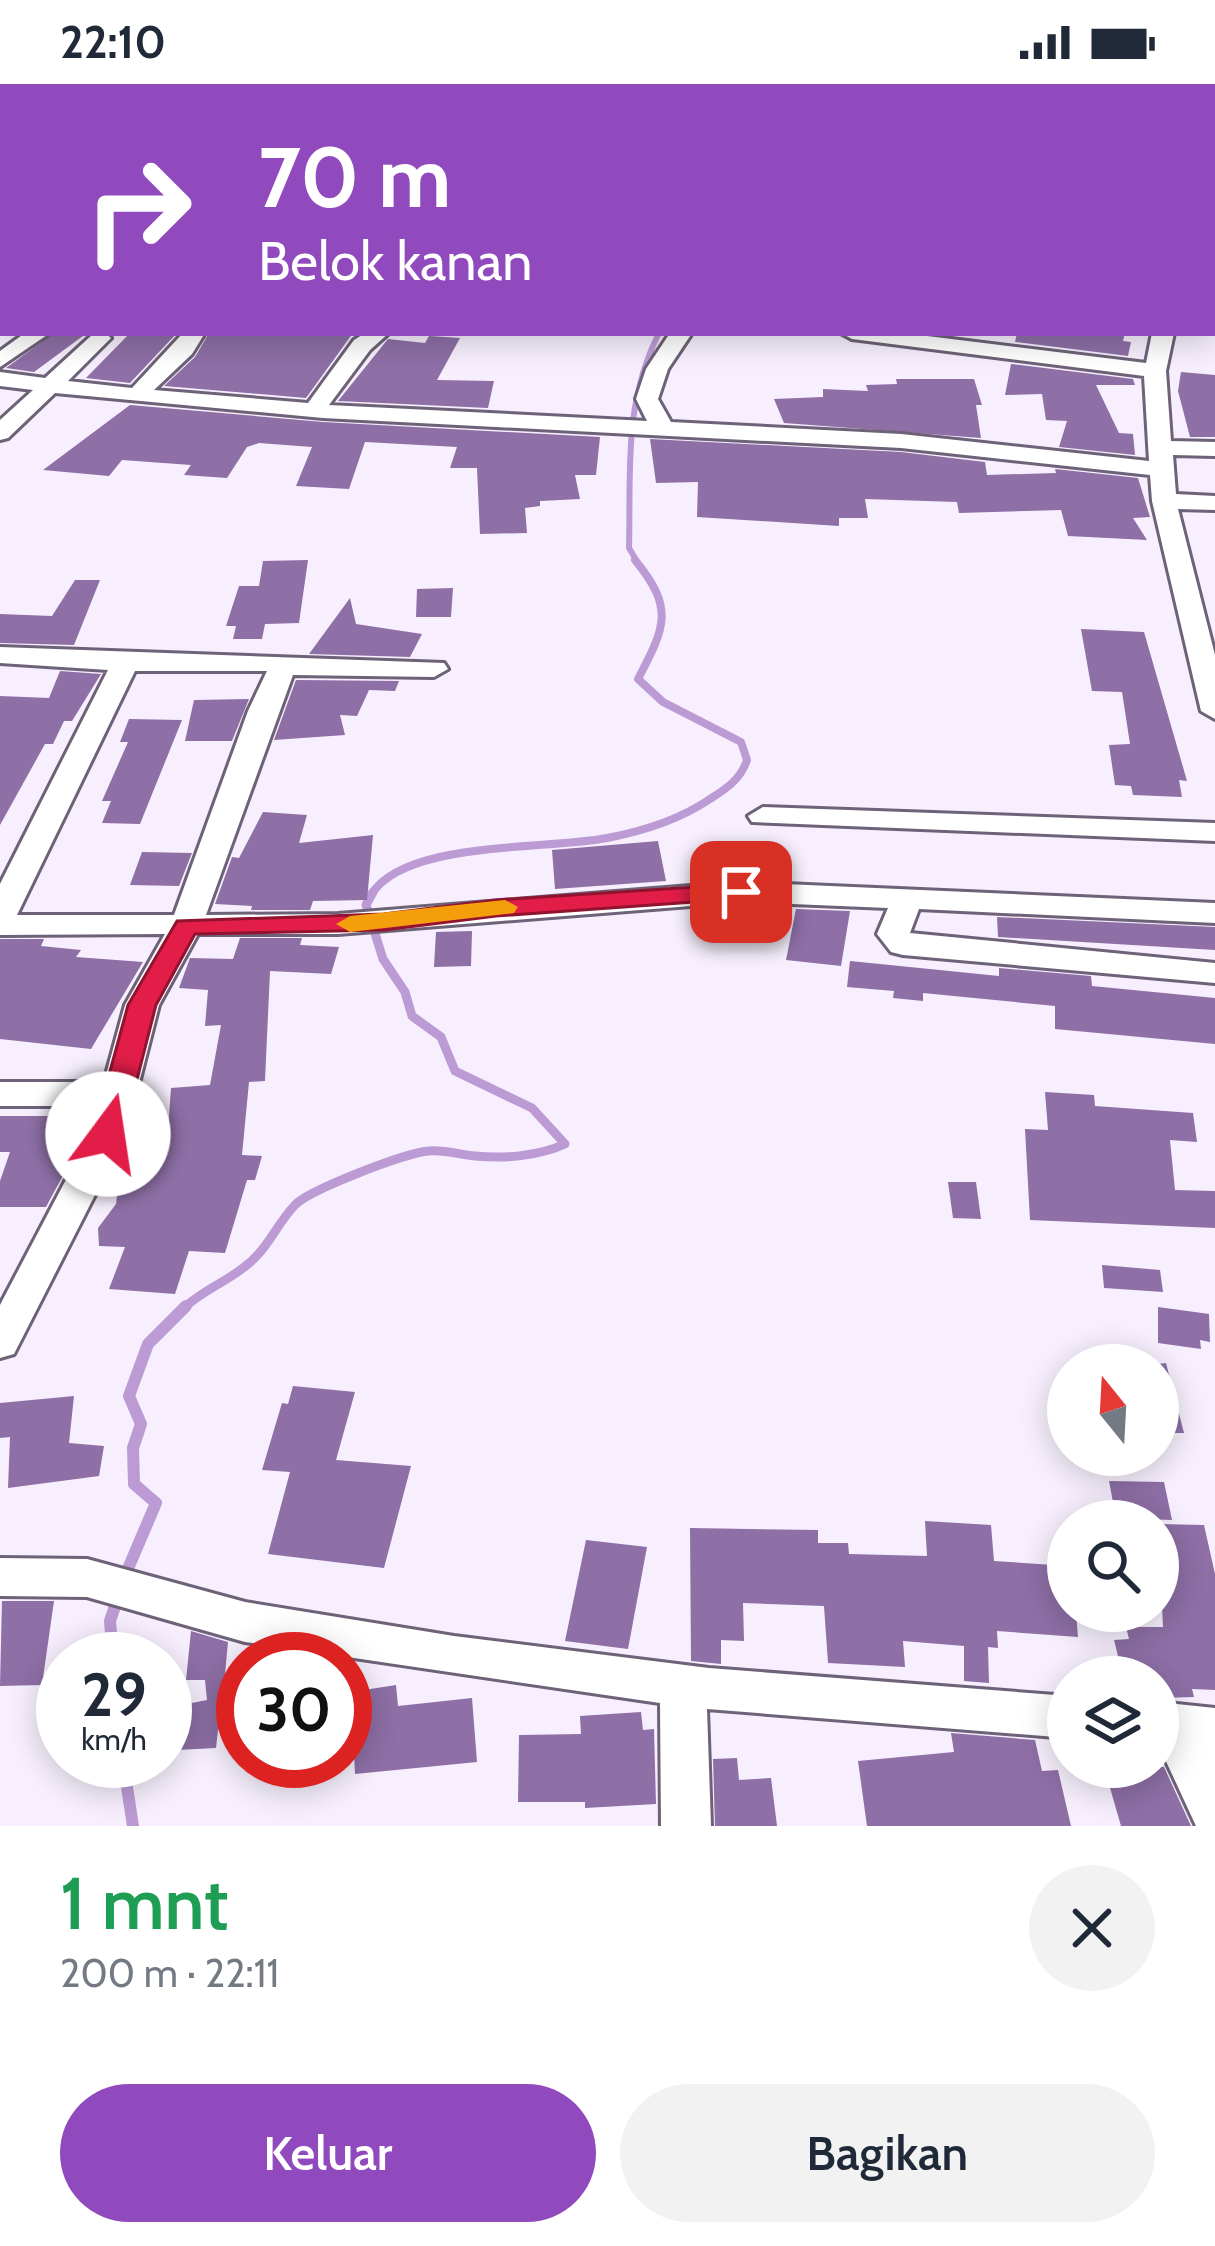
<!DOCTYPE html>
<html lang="id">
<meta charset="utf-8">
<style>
:root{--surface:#fff;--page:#f2f2f3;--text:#1f2937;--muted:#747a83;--accent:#904abe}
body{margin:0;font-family:Cabin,sans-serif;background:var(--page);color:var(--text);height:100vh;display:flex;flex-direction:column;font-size:45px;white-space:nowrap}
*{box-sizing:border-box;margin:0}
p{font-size:39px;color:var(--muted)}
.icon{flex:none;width:66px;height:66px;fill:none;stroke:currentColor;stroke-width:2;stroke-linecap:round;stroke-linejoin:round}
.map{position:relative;height:1742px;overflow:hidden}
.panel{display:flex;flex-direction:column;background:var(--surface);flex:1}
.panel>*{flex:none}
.hud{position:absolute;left:0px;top:0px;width:1215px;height:252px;box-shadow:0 6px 30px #0003;background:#904abe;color:#fff;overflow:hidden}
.needle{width:78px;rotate:342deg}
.fabs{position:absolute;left:1047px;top:1260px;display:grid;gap:24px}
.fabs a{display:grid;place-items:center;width:132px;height:132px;border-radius:50%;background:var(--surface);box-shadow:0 6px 30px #0003;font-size:60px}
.speed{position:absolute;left:36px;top:1548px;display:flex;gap:24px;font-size:60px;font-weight:700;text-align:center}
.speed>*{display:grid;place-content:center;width:156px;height:156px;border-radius:50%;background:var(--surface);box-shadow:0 6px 30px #0003;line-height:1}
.speed small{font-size:30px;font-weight:400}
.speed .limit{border:18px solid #d22;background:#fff;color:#111}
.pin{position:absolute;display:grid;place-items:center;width:102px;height:102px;color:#fff;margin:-51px;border-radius:24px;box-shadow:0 6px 18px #0006}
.me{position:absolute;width:132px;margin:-66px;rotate:14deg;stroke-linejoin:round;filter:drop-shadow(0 0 9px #0008)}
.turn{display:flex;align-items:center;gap:42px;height:252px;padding:0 60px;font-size:54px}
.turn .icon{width:156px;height:156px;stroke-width:2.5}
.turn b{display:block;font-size:84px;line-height:102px}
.round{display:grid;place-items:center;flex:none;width:126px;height:126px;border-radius:63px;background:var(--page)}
.headline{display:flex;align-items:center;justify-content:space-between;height:204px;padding:0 60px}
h1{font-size:72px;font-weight:600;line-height:90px;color:#1e9e55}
.button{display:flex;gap:24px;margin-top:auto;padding:24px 60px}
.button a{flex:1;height:138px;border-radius:72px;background:var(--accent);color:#fff;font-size:48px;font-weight:600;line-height:138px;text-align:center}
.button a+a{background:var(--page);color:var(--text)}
.status{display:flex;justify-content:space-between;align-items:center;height:84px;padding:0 60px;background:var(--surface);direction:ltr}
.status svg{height:33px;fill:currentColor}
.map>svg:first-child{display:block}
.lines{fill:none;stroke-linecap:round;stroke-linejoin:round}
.stream-far3{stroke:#bc9bd5;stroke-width:6}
.stream-far2{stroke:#bc9bd5;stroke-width:8}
.stream-far1{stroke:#bc9bd5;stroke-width:9}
.stream{stroke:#bc9bd5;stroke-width:12}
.river{fill:#bc9bd5;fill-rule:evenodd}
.building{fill:#8e6fa6}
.minor-casing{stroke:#6d6277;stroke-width:6}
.minor{fill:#fff;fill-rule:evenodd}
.route{fill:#e11d48;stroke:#92132f;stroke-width:3}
.slow{fill:#f59e0b}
</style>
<div class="status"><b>22:10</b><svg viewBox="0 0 49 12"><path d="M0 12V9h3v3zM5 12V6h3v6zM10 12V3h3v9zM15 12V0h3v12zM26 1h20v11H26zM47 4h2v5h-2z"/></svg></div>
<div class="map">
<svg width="1215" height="1742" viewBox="0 0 1215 1742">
<rect width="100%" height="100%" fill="#f7effd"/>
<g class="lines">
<path class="stream-far3" d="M638,479l-9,-15c2,-78 -6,-143 30,-215"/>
<path class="stream-far2" d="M371,811c33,-55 176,-45 236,-57 37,-7 72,-18 103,-39 16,-10 31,-20 37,-39l-6,-18 -78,-40 -25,-23c27,-52 37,-70 -3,-119"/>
<path class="stream-far1" d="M183,1225c17,-17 41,-26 60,-41 25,-18 32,-42 52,-63 14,-15 112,-53 134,-54 15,-2 31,4 46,5 29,3 64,0 90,-12l-33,-36 -77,-37 -14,-34 -29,-21 -7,-24 -22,-33 -17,-54 7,-13"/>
<g class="stream">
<polyline points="124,1494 156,1419 134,1400 133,1364 141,1340 129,1312 148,1260 186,1222"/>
<polyline points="113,1575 110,1537 119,1510"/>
<polyline points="123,1677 133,1742"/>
</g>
<g class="river">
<polygon points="833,0 859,0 861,3 835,3"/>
<rect x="0" y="216" width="3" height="20"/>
</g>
</g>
<g class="building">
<polygon points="54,249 87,249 34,288 6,284"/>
<polygon points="130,249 177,249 130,299 86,294"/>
<polygon points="209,249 353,249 306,314 164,302 195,273"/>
<polygon points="1017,249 1125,249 1123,257 1131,258 1128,272 1015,258"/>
<polygon points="429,252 460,254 437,296 494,297 488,324 338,317 388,255 425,259"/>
<polygon points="1011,280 1133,295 1135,301 1096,301 1119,349 1133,350 1135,371 1059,363 1067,337 1046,336 1042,310 1005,311"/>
<polygon points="1181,288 1215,291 1215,353 1190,353 1178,307"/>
<polygon points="896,295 974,295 982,321 976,321 981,354 784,339 774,315 823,313 823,305 868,307 866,301 897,300"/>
<polygon points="130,321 323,338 600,353 596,391 575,391 580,415 540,417 540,422 525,424 527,449 480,450 477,384 450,384 457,363 365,358 349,405 296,402 312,363 259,359 247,363 227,394 184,391 191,381 122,376 109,392 43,386"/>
<polygon points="650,355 901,368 985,378 987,391 1056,389 1055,385 1138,394 1150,433 1133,434 1147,456 1068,452 1061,426 959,429 957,418 865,415 868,434 839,434 839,442 697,433 698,398 656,399"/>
<polygon points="308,476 299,539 265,540 262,555 233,555 236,542 226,542 239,502 259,502 263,477"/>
<polygon points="75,496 100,496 74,561 0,559 0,530 52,532"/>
<polygon points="453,504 451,533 416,533 417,505"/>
<polygon points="350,514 356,540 422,550 410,573 309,570"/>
<polygon points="1081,545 1144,548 1187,697 1179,696 1182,713 1133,711 1131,702 1115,701 1109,661 1130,660 1122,608 1092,607"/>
<polygon points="60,587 101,590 72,637 64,637 53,660 45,660 0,741 0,612 49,614"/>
<polygon points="296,596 399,597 395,607 369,606 357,632 340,631 345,651 274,656"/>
<polygon points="249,615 232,657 185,657 194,616"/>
<polygon points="129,635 182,636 140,740 102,739 111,717 102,717 128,658 120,658"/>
<polygon points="263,728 307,731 299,759 373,751 367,816 313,817 310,826 251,826 252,822 215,820 232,773 239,774"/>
<polygon points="658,757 666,797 555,805 552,766"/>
<polygon points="142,768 192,769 179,802 130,801"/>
<polygon points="796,825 850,827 841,882 786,876"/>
<polygon points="997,833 1215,843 1215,866 998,853"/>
<polygon points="472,847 471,882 434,883 436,848"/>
<polygon points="240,854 302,854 300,861 339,863 331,890 270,887 265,997 249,998 242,1071 262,1072 255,1096 247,1096 225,1169 189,1167 175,1210 109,1205 125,1163 99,1162 98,1144 116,1120 123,1065 167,1061 171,1004 210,1001 221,941 205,942 208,906 179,904 190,874 233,875"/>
<polygon points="0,855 44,855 41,862 81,866 76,873 143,878 91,965 0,955"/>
<polygon points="850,877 999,892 999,884 1091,892 1092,902 1215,914 1215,960 1055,945 1055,922 923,909 923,917 893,914 894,907 847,903"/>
<polygon points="1045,1008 1094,1011 1095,1022 1193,1029 1197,1058 1170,1056 1175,1106 1215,1107 1215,1144 1030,1136 1025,1045 1048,1046"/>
<polygon points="0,1032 72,1032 61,1071 74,1071 46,1123 0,1123 0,1097 10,1068 0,1068"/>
<polygon points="948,1098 976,1098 981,1135 953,1134"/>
<polygon points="1102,1181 1160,1186 1163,1208 1104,1204"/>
<polygon points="1158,1223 1209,1230 1210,1258 1200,1256 1201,1265 1158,1259"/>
<polygon points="1166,1279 1184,1349 1158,1349 1158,1280"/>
<polygon points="293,1302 355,1308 336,1376 411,1382 384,1484 268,1470 290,1388 262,1386 282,1319 288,1320"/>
<polygon points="74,1312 69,1359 104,1362 99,1392 8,1404 10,1353 0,1354 0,1319"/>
<polygon points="1109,1397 1164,1398 1172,1436 1116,1434"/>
<polygon points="925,1437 991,1441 994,1477 1068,1482 1068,1527 1076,1527 1078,1553 997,1547 998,1564 988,1563 989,1599 964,1597 964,1562 903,1557 905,1583 828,1579 824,1522 743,1519 744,1557 721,1556 721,1580 691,1577 690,1444 818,1446 818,1459 848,1459 849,1470 927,1472"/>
<polygon points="1158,1440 1204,1441 1215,1490 1215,1606 1192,1605 1194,1613 1158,1614 1158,1593 1123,1592 1114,1556 1129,1555 1126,1543 1163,1543"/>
<polygon points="586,1456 647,1463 628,1565 565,1557"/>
<polygon points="2,1517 54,1517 42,1601 0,1602"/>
<polygon points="191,1547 228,1558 225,1590 243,1589 243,1646 218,1646 216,1664 176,1666 182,1621 207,1616 205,1596 186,1596"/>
<polygon points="396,1601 398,1622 472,1614 477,1678 355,1690 351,1608"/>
<polygon points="641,1628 643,1646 654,1645 656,1720 585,1724 585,1718 518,1718 519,1651 581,1650 580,1632"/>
<polygon points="951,1649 1035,1656 1042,1687 1058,1686 1071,1742 867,1742 858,1677 954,1668"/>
<polygon points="737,1674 739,1696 771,1694 777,1742 715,1742 713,1675"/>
<polygon points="1104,1683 1164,1683 1191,1742 1121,1742"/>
</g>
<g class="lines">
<defs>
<g id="minor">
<polygon points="1206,0 1215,0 1215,10 1212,3"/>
<polygon points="1215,30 1215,79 1212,79 1212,31"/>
<rect x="1212" y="123" width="3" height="12"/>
<polygon points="0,233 3,233 0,246"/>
<polygon points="25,249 50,249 0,283 0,267"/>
<polygon points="105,249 111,254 68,297 132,304 183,249 205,249 192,270 154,306 308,319 354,256 365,249 389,249 370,266 329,321 647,337 636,315 646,285 670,249 692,249 668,285 658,315 671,338 901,350 1149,377 1144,292 852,255 841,249 903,249 1146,279 1152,249 1174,249 1166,287 1171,357 1215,358 1215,372 1173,371 1176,410 1215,412 1215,426 1178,425 1215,571 1215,635 1201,627 1152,417 1150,391 901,364 323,334 55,309 8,354 0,356 0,336 33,306 0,302 0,288 45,294 93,250"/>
<path d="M0,563l444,16 4,6 -14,8 -141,-2 -87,240 132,-1 403,-32 474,21v20l-296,-14 -9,24 305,30v20l-312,-28 -12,-3 -14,-18 11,-26 -147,-6 -403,32h-140l-39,71 -33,129 -112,220 -14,4v-53l90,-171 7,-28h-97v-24h104l21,-77 40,-71 -165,1v-51l108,-214 -108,-7zM135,587h132l-19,40 -74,204h-157z"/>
<polygon points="763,723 1215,739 1215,757 752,738 748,732"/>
<polygon points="0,1474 87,1475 245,1518 454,1552 709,1584 1068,1612 1068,1654 707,1625 711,1742 661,1742 660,1619 245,1558 87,1513 0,1512"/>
<polygon points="1158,1618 1215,1624 1215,1742 1196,1742 1158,1660"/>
</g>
</defs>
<use href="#minor" class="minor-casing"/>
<use href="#minor" class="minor"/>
</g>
<polygon class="route" points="741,800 754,808 750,814 496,832 384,846 195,850 156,921 123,1050 108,1060 93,1050 128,921 177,837 384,830 496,816"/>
<polygon class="slow" points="505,816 518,823 514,829 350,848 336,840 350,832"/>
</svg>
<div class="fabs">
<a><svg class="needle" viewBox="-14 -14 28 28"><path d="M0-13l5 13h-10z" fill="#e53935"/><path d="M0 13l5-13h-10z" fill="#747a83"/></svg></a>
<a><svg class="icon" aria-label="search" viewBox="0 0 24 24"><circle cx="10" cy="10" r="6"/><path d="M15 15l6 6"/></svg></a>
<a><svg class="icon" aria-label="layers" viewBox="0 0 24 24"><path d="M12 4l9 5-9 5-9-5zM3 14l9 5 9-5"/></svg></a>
</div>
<div class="speed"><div>29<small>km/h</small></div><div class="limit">30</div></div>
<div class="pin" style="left:741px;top:808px;background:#d93025"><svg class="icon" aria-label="arrive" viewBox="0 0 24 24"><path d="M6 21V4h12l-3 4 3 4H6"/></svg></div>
<svg class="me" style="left:108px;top:1050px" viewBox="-20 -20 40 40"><circle r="19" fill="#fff"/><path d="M0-13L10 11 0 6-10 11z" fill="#e11d48"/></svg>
<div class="hud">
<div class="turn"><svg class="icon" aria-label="right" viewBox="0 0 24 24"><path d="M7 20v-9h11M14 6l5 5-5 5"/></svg><div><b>70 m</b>Belok kanan</div></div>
</div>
</div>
<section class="panel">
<div class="headline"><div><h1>1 mnt</h1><p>200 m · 22:11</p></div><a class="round"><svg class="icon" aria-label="close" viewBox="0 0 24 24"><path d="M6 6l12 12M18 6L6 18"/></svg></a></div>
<div class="button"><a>Keluar</a><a>Bagikan</a></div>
</section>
